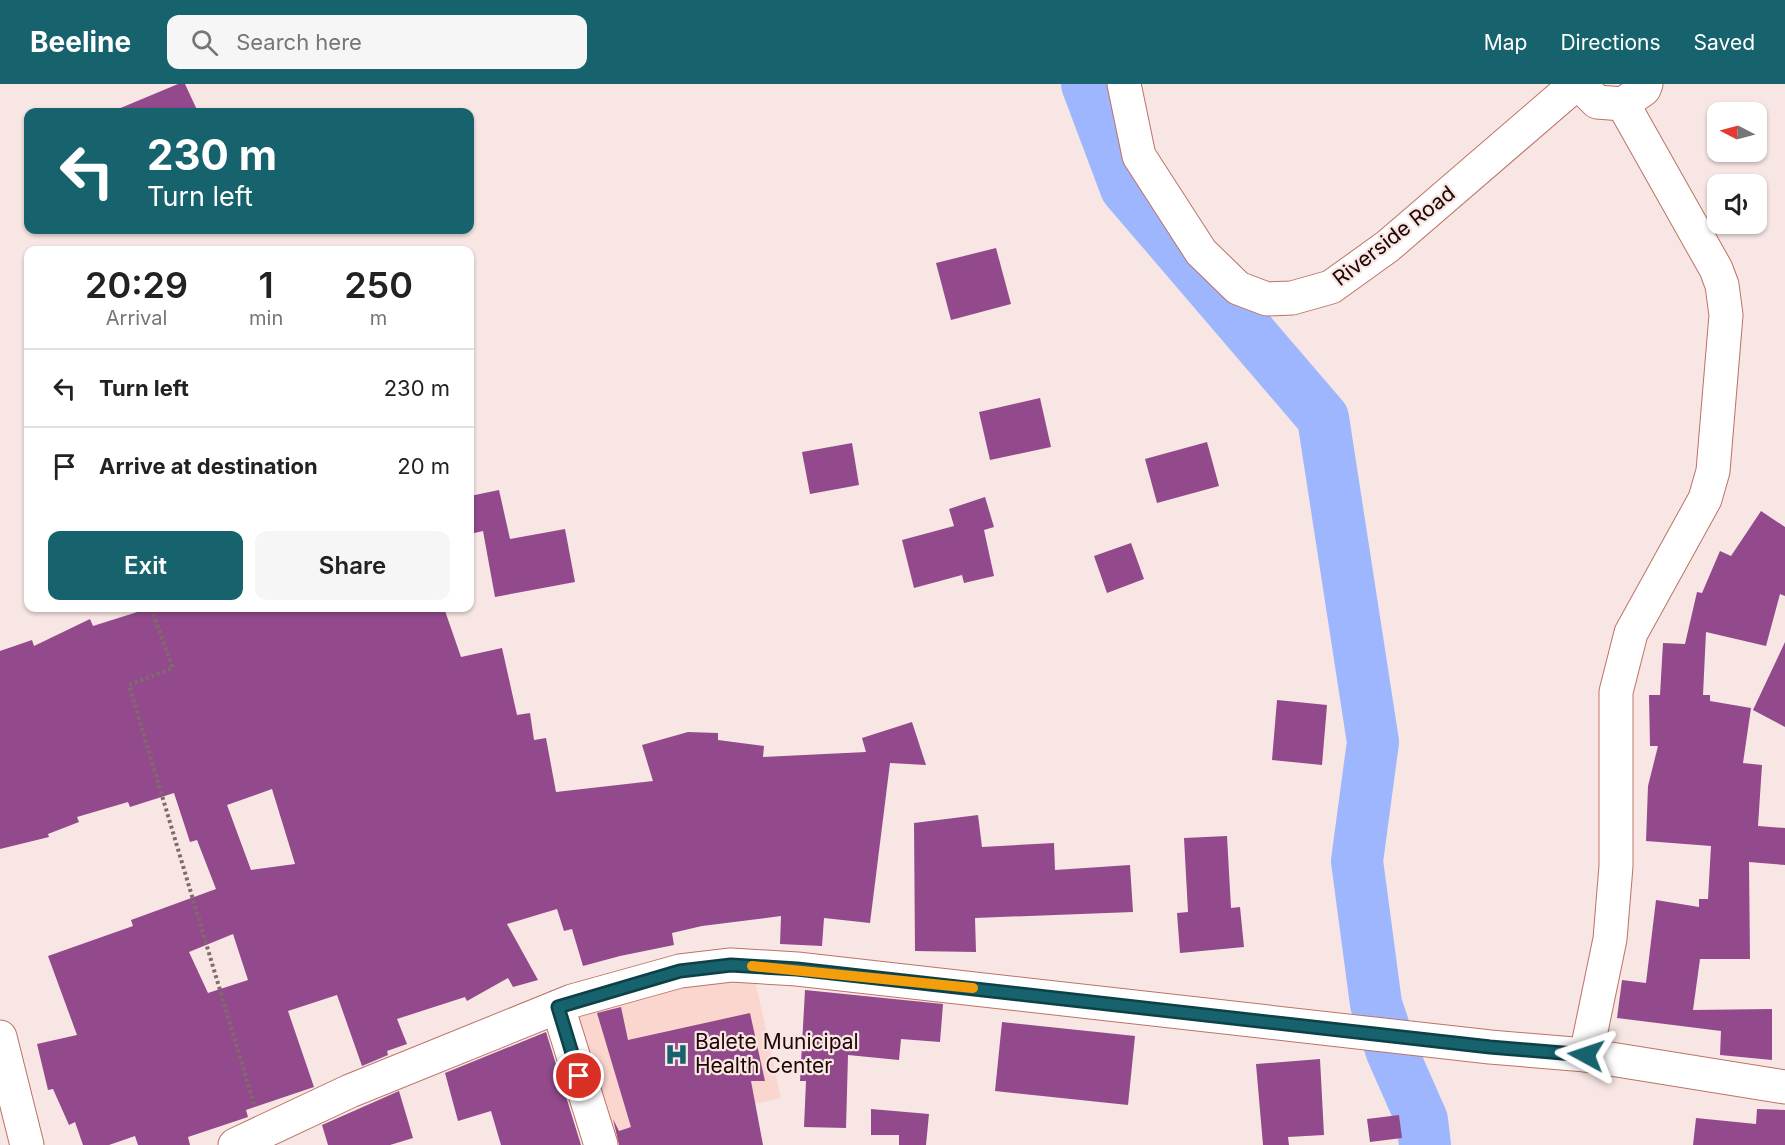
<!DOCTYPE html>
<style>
:root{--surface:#fff;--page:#f6f6f6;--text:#222;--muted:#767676;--line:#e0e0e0;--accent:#16626d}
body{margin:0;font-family:Inter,sans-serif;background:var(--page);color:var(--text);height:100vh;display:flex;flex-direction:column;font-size:22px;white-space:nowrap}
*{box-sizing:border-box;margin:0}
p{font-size:20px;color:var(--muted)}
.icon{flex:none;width:33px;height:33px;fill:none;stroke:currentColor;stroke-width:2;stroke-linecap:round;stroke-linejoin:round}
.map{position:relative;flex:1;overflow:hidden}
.panel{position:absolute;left:24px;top:162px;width:450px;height:366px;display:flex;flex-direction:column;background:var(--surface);border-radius:12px;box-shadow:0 2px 4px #0004}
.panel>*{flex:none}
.hud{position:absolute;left:24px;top:24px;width:450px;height:126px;border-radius:12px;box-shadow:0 2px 4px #0004;background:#16626d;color:#fff;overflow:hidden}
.needle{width:39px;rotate:276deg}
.controls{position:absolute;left:1707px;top:18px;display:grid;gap:12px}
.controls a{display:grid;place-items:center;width:60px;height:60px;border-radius:12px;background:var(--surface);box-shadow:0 2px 4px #0004;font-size:30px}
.pin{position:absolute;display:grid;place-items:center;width:51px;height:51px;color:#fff;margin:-26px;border:3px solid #fff;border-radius:50%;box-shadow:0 2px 6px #0007}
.me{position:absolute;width:66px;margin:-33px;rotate:275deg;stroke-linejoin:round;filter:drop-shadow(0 0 4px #0008)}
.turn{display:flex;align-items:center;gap:21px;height:126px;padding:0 24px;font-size:27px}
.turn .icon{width:78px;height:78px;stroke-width:2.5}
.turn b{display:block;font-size:42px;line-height:51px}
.eta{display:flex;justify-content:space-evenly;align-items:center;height:102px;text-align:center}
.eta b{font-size:36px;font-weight:600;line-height:42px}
.button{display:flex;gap:12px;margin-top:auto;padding:12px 24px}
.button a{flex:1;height:69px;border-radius:12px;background:var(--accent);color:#fff;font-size:24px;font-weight:600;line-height:69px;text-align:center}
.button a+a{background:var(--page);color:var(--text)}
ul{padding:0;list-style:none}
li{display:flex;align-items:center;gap:18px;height:78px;padding:0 24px;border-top:2px solid var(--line)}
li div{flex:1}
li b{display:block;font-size:22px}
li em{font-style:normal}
header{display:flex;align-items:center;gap:36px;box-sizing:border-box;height:84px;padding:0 30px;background:var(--accent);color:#fff}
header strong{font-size:28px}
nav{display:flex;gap:33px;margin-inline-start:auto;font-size:21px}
.search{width:420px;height:54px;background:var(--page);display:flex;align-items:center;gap:15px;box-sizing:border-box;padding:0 21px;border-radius:12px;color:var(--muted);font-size:22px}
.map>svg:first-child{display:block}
.built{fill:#fbd6cf}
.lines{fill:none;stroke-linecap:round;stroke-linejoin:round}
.river{stroke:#9eb6fd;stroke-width:52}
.building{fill:#924a8d;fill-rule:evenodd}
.minor-casing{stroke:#bd7266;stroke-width:35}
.major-casing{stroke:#bd7266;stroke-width:35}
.path{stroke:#816b68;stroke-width:4;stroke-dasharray:3 3;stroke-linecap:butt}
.minor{stroke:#fff;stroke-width:33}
.major{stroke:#fff;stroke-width:33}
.route-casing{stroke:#0e4047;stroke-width:15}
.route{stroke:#16626d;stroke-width:10}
.slow{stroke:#f59e0b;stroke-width:10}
.labels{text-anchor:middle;stroke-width:4.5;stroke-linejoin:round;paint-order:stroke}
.street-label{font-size:21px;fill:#200503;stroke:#f7e6e3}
.poi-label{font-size:21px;fill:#200503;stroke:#f7e6e3;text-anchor:start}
</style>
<header>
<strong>Beeline</strong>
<div class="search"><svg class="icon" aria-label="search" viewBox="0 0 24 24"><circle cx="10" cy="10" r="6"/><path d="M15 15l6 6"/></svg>Search here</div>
<nav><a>Map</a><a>Directions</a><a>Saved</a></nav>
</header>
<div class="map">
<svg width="1785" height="1061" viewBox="0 0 1785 1061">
<rect width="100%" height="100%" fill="#f7e6e3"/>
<polygon class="built" points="753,887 781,1014 603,1053 573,927"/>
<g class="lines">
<polyline class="river" points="1087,0 1126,104 1323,334 1373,658 1357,777 1376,920 1392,968 1422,1036 1425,1061"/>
</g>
<g class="building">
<polygon points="178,0 185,0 198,28 111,28"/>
<polygon points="996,164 1011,220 951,236 936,179"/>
<polygon points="1040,314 1051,363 990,376 979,328"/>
<polygon points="1207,358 1219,402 1157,419 1145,375"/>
<polygon points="852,359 859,401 810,410 802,368"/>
<polygon points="499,406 510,455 565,445 575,498 495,513 483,447 470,450 470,412"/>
<polygon points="985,413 994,443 984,446 994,492 964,499 962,491 914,504 902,456 954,442 949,425"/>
<polygon points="1761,427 1785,443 1785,512 1780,510 1766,562 1706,548 1703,611 1710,611 1710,617 1751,624 1743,679 1762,681 1758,742 1785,744 1785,781 1749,778 1750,875 1700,875 1693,926 1772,925 1772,976 1720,971 1721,947 1617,934 1622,896 1646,899 1656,816 1699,823 1699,815 1708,815 1711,762 1646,757 1648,702 1658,662 1650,662 1649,611 1660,611 1663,559 1685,560 1697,508 1702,509 1720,467 1731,472"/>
<polygon points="1131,459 1144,495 1107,509 1094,472"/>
<path d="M150,524h294l17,49 41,-9 15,67 13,-2 4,27 12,-2 10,54 97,-11 -11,-36 46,-13 30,1v7l46,6 -1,11 103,-5 -4,-14 50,-16 14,43 -36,-2 -20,160 -46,-5 -2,28 -42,-2 1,-28 -79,10 -30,7 2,12 -54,11 -37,10 -11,-37 -8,2 -7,-22 -50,15 31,56 -25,7 -5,-9 -41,23 -2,-4 -68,22 10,25 -20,7 1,4 -26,11 -25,-71 -49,16 26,76 -68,23 2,7 -60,20 2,8h-52l-3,-9 -26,9h-26l-8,-23 -6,3 -16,-36 -5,1 -11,-46 40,-9 -29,-79 85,-30 -2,-6 85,-31 -19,-49 -7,2 -16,-49 -44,14 -2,-5 -51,15 2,5 -31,12 1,3 -49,12v-198l32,-11 2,6 56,-27 3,7zM272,705l23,75 -44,6 -24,-65zM233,850l15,46 -40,13 -19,-41z"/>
<polygon points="1785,558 1785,643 1753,626"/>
<polygon points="1277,616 1327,621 1322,681 1272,676"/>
<polygon points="978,731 982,763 1054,759 1055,786 1130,781 1133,828 975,834 976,868 915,867 914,739"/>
<polygon points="1227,752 1231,824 1240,823 1244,863 1180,869 1177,829 1188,828 1184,754"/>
<polygon points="805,906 943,920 940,958 901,955 899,976 848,971 846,1044 804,1043 806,997 800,997"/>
<polygon points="621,923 628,956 750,929 765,997 751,997 763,1061 619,1061 613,1035 619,1047 631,1043 597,929"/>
<polygon points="1002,938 1135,952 1128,1021 995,1007"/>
<polygon points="546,948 581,1061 501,1061 491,1027 458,1037 445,989"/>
<polygon points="1320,975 1324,1051 1288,1053 1289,1061 1263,1061 1256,980"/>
<polygon points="399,1007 413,1054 390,1061 328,1061 322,1041"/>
<polygon points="871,1025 929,1030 926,1061 899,1061 899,1051 871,1051"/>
<polygon points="1757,1025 1785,1026 1785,1061 1693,1061 1696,1034 1756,1040"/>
<polygon points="1399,1031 1402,1054 1370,1058 1367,1035"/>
</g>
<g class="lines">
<defs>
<g id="minor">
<polyline points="1124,0 1139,72 1201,168 1238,204 1267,215 1292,214 1331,203 1388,162 1576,0"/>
<polyline points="1579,0 1597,18 1623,20 1644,5 1646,0"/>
<polyline points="558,923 601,1061"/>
<polyline points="1586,971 1610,855 1616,782 1616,608 1631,549 1705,415 1713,387 1726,231 1722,201 1716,185 1623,20"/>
</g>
<g id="major">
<polyline points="0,953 27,1061"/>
<polyline points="235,1061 350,1007 572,917 680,887 731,881 797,885 1490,963 1586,971 1785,1003"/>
</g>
</defs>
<use href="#minor" class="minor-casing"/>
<use href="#major" class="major-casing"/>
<polyline class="path" points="151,524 173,584 129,601 254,1020"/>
<use href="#minor" class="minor"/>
<use href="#major" class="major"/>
</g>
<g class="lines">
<defs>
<polyline id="route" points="579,992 558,923 680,887 731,881 797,885 1490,963 1586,971"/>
</defs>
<use href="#route" class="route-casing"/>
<use href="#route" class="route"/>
<polyline class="slow" points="752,882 973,904"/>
</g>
<defs>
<symbol id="hospital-bare" viewBox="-9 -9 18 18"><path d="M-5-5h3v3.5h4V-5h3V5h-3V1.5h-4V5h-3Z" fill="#16626d" stroke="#f7e6e3" stroke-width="2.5" paint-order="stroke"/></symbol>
</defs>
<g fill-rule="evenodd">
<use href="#hospital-bare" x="660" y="954" width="33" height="33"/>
</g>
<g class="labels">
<g class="street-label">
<text transform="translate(1394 152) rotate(-38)" y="7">Riverside Road</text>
</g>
<g class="poi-label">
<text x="695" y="965">Balete Municipal<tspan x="695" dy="24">Health Center</tspan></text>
</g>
</g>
</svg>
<div class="controls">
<a><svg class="needle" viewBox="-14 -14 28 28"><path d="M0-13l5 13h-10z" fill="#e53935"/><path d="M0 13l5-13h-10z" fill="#767676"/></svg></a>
<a><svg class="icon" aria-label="sound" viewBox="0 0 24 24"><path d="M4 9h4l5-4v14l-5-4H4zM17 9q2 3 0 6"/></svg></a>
</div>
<div class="pin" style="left:579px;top:992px;background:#d93025"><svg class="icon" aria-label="arrive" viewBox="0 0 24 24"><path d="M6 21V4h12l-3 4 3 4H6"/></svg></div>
<svg class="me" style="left:1586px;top:971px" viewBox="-20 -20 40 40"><path d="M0-17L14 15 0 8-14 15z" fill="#16626d" stroke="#fff" stroke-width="4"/></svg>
<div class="hud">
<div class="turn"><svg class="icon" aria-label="left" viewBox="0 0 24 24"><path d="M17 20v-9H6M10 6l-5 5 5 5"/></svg><div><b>230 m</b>Turn left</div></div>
</div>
<section class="panel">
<div class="eta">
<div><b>20:29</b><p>Arrival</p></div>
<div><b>1</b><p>min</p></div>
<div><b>250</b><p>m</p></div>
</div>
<ul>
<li><svg class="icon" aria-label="left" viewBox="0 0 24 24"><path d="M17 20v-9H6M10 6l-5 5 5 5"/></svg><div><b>Turn left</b></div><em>230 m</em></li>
<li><svg class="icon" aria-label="arrive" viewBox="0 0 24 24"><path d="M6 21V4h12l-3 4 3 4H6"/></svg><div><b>Arrive at destination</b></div><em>20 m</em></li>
</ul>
<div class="button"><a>Exit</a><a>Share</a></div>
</section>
</div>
